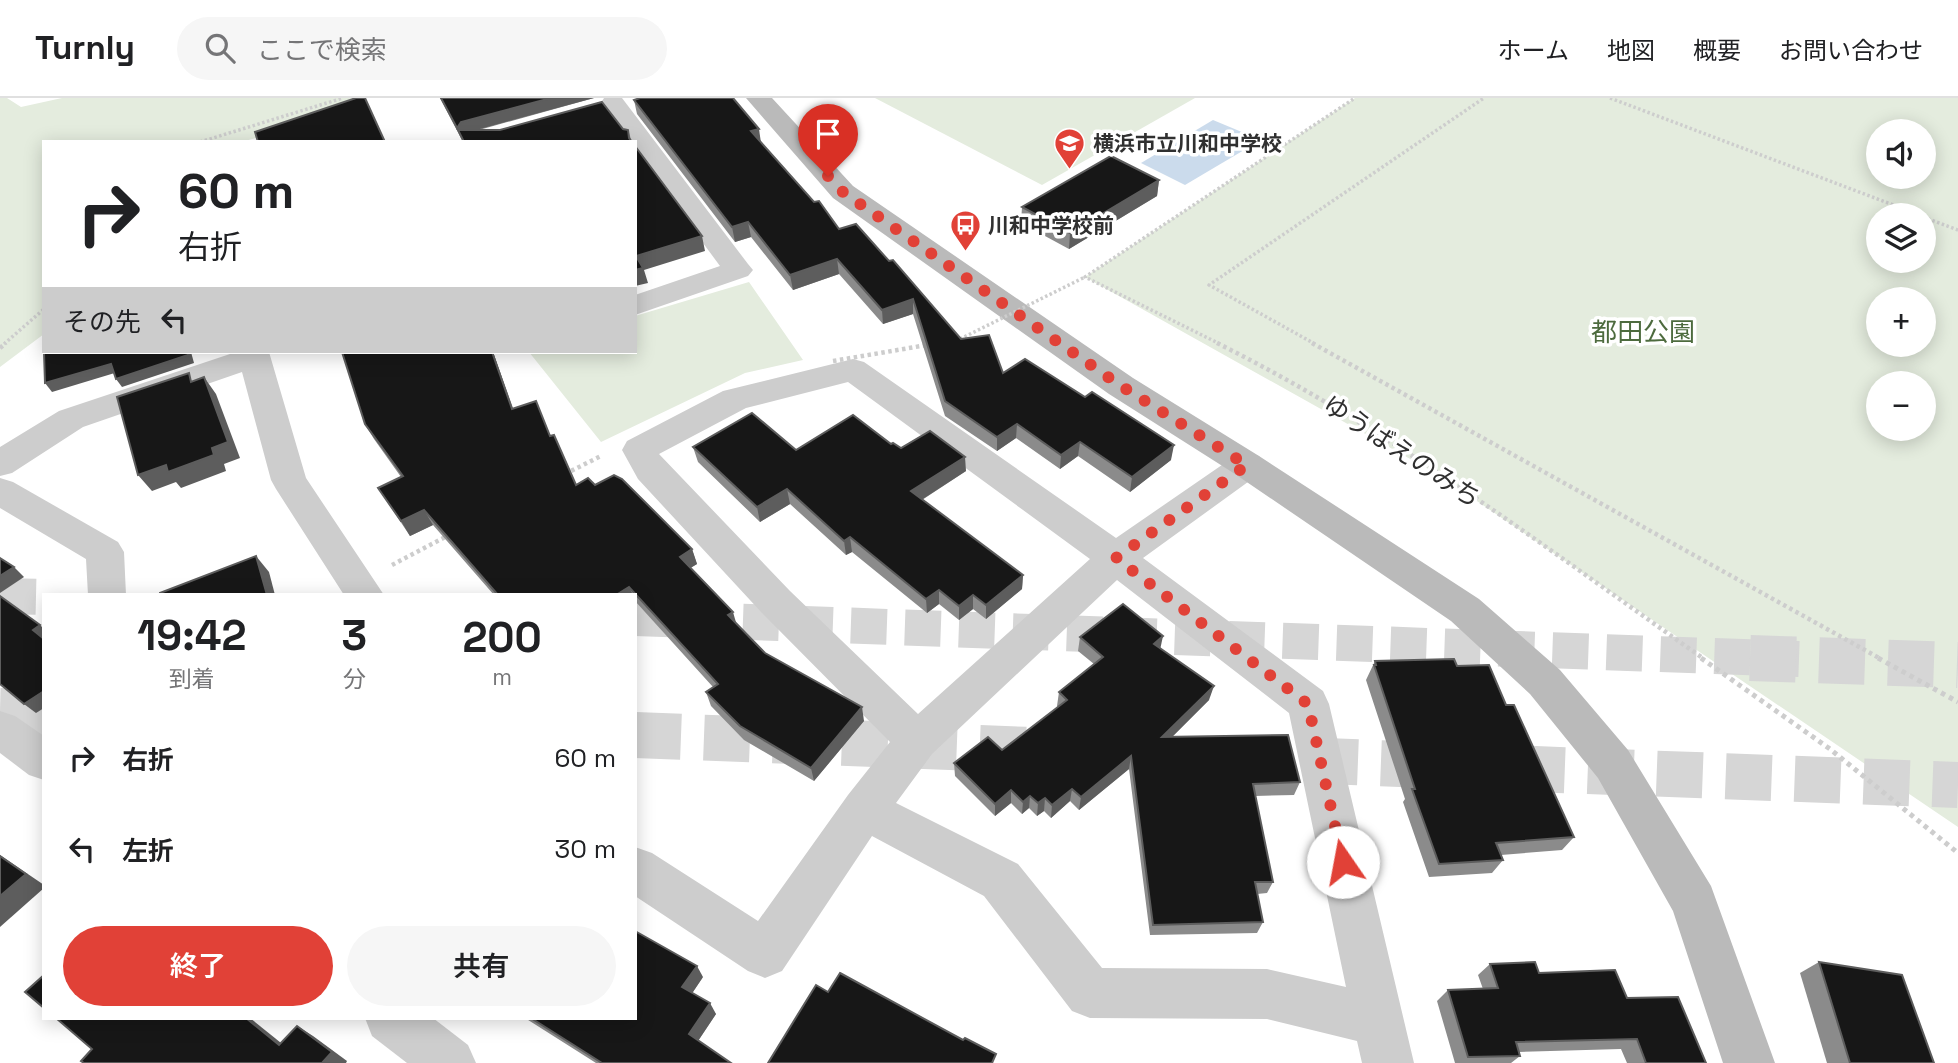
<!DOCTYPE html>
<html lang="ja">
<meta charset="utf-8">
<style>
:root{--surface:#fff;--page:#f6f6f6;--text:#202124;--muted:#757577;--line:#e0e0e0;--accent:#e14137}
body{margin:0;font-family:"Space Grotesk","Noto Sans JP",sans-serif;background:var(--page);color:var(--text);height:100vh;display:flex;flex-direction:column;font-size:26px;white-space:nowrap}
*{box-sizing:border-box;margin:0}
p{font-size:23px;color:var(--muted)}
.icon{flex:none;width:38px;height:38px;fill:none;stroke:currentColor;stroke-width:2;stroke-linecap:round;stroke-linejoin:round}
.map{position:relative;flex:1;overflow:hidden}
.details{position:absolute;left:42px;top:495px;width:595px;height:427px;display:flex;flex-direction:column;background:var(--surface);border-radius:0px;box-shadow:0 4px 18px #0003}
.details>*{flex:none}
.hud{position:absolute;left:42px;top:42px;width:595px;height:214px;border-radius:0px;box-shadow:0 4px 18px #0003;background:#fff;color:var(--text);overflow:hidden}
.tools{position:absolute;left:1866px;top:21px;display:grid;gap:14px}
.tools a{display:grid;place-items:center;width:70px;height:70px;border-radius:50%;background:var(--surface);box-shadow:0 4px 18px #0003;font-size:35px}
.pin{position:absolute;display:grid;place-items:center;width:60px;height:60px;color:#fff;margin:-72px -30px;border-radius:50% 50% 50% 0;rotate:-45deg;box-shadow:0 0 7px #0007}
.pin .icon{rotate:45deg}
.me{position:absolute;width:77px;margin:-38px;rotate:348deg;stroke-linejoin:round;filter:drop-shadow(0 0 5px #0008)}
.turn{display:flex;align-items:center;gap:24px;height:147px;padding:0 21px;font-size:32px}
.turn .icon{width:91px;height:91px;stroke-width:2.5}
.turn b{display:block;font-size:49px;line-height:60px}
.then{display:flex;align-items:center;height:66px;padding:0 21px;background:#0003;gap:14px;font-size:26px}
.eta{display:flex;justify-content:space-evenly;align-items:center;height:119px;text-align:center}
.eta b{font-size:42px;font-weight:600;line-height:49px}
.button{display:flex;gap:14px;margin-top:auto;padding:14px 21px}
.button a{flex:1;height:80px;border-radius:42px;background:var(--accent);color:#fff;font-size:28px;font-weight:600;line-height:80px;text-align:center}
.button a+a{background:var(--page);color:var(--text)}
ul{padding:0;list-style:none}
li{display:flex;align-items:center;gap:21px;height:91px;padding:0 21px}
li div{flex:1}
li b{display:block;font-size:26px}
li em{font-style:normal}
header{display:flex;align-items:center;gap:42px;box-sizing:border-box;height:98px;padding:0 35px;background:var(--surface);border-bottom:2px solid var(--line)}
header strong{font-size:33px}
nav{display:flex;gap:38px;margin-inline-start:auto;font-size:24px}
.search{width:490px;height:63px;background:var(--page);display:flex;align-items:center;gap:18px;box-sizing:border-box;padding:0 24px;border-radius:38px;color:var(--muted);font-size:26px}
.map>svg:first-child{display:block}
.green{fill:#e4ecde;fill-rule:evenodd}
.water{fill:#cbdbec}
.lines{fill:none;stroke-linecap:round;stroke-linejoin:round}
.highway-tunnel-far1{stroke:#d6d6d6;stroke-width:36;stroke-dasharray:36 18;stroke-linecap:butt}
.highway-tunnel{stroke:#d6d6d6;stroke-width:46;stroke-dasharray:46 23;stroke-linecap:butt}
.path-far2{stroke:#cdcdcd;stroke-width:3.5;stroke-dasharray:2.5 2.5;stroke-linecap:butt}
.path-far1{stroke:#cdcdcd;stroke-width:4.5;stroke-dasharray:3.5 3.5;stroke-linecap:butt}
.path{stroke:#cdcdcd;stroke-width:5;stroke-dasharray:4.5 4.5;stroke-linecap:butt}
.street{fill:#cdcdcd;fill-rule:evenodd}
.secondary{fill:#bababa;fill-rule:evenodd}
.path-bridge-far1{stroke:#cdcdcd;stroke-width:3.5;stroke-dasharray:2.5 2.5;stroke-linecap:butt}
.path-bridge{stroke:#cdcdcd;stroke-width:4.5;stroke-dasharray:3.5 3.5;stroke-linecap:butt}
.wall{fill:#8b8b8b}
.shaded-wall{fill:#5d5d5d}
.building{fill:#171717;stroke:#5d5d5d;stroke-width:2}
.route{stroke:#e14137;stroke-width:12;stroke-dasharray:0 21.6}
.labels{text-anchor:middle;stroke-width:7;stroke-linejoin:round;paint-order:stroke}
.far-poi-label{font-size:21px;font-weight:bold;fill:#303030;stroke:#fff;text-anchor:start}
.park-label{font-size:26px;fill:#4d6b3e;stroke:#fff}
.street-label{font-size:26px;fill:#303030;stroke:#fff}
</style>
<header>
<strong>Turnly</strong>
<div class="search"><svg class="icon" aria-label="search" viewBox="0 0 24 24"><circle cx="10" cy="10" r="6"/><path d="M15 15l6 6"/></svg>ここで検索</div>
<nav><a>ホーム</a><a>地図</a><a>概要</a><a>お問い合わせ</a></nav>
</header>
<div class="map">
<svg width="1958" height="965" viewBox="0 0 1958 965">
<rect width="100%" height="100%" fill="#fff"/>
<g class="green">
<polygon points="0,0 7,0 21,9 62,0 356,0 296,29 241,44 44,44 44,236 0,269"/>
<polygon points="875,0 1195,0 1042,87"/>
<path d="M1355,0h603v729l-521,-353 -352,-197zM1878,33h45v46h-45zM1878,117h45v46h-45zM1923,201v46h-45v-46zM1923,285v46h-45v-46z"/>
<polygon points="749,184 803,262 745,275 601,344 529,254 635,254 635,218"/>
</g>
<polygon class="water" points="1213,22 1261,42 1185,87 1141,65"/>
<g class="lines">
<g class="highway-tunnel-far1">
<polyline points="0,498 44,499"/>
<polyline points="635,520 1799,561"/>
</g>
<g class="highway-tunnel">
<polyline points="1750,560 1958,567"/>
<polyline points="0,613 44,614"/>
<polyline points="635,637 1057,653"/>
<polyline points="1243,660 1958,687"/>
</g>
<g class="path-far2">
<polyline points="1610,0 1920,117"/>
<polyline points="200,44 343,0"/>
<polyline points="1923,119 1958,132"/>
<polyline points="4,246 44,211"/>
<polyline points="1220,246 1085,179 1355,0"/>
<polyline points="1315,246 1209,187 1484,0"/>
</g>
<g class="path-far1">
<path d="M1217,245c173,86 329,205 487,316"/>
<polyline points="1312,245 1881,561"/>
<polyline points="0,250 6,245"/>
<polyline points="565,376 601,358"/>
<polyline points="392,467 449,437"/>
</g>
<g class="path">
<polyline points="1701,560 1830,651 1958,755"/>
<polyline points="1878,560 1958,604"/>
</g>
<g class="street">
<polygon points="604,0 622,0 748,166 753,172 748,178 635,217 635,197 720,168 635,53 635,44 629,44 601,5"/>
<polygon points="236,254 269,254 306,380 384,497 344,497 276,391 271,382 242,274 83,329 12,375 0,378 0,349 59,313"/>
<path d="M853,261l11,3 252,176 119,-82 12,-4 12,4 6,9 -6,9 -116,84 180,133 6,13 85,359h-52l-5,-22 -90,-22 -177,-1 -18,-7 -88,-115 -112,-60 -90,135 -17,7 -17,-7 -113,-75v-49l17,6 106,68 90,-126 42,-53 -128,-129 -124,-134 -16,-29 5,-9 96,-50zM848,284l242,177 -172,155 -128,-123 -131,-137 87,-46zM1117,482l172,133 57,274 -79,-18 -165,-1 -84,-104 -122,-61 36,-49z"/>
<polygon points="0,380 13,384 118,444 124,454 126,497 88,497 86,461 0,410"/>
<polygon points="0,613 15,618 44,638 44,682 29,677 0,655"/>
<polygon points="365,920 433,920 468,947 476,965 407,965 372,938"/>
</g>
<polygon class="secondary" points="746,0 772,0 853,88 1133,280 1259,358 1479,501 1560,572 1628,652 1711,788 1775,965 1723,965 1673,813 1598,680 1530,596 1451,523 1235,376 1109,296 833,100"/>
<polyline class="path-bridge-far1" points="960,241 1085,179"/>
<polyline class="path-bridge" points="833,263 927,247"/>
</g>
<g class="wall">
<polygon points="440,0 594,0 479,32 623,31 628,32 632,44 463,44"/>
<polygon points="634,2 761,45 839,131 889,163 961,241 1003,275 1171,362 1130,394 1078,358 1060,371 1016,340 997,353 945,318 913,216 883,226 839,176 793,192 751,139 735,144 637,16"/>
<polygon points="1159,82 1157,98 1069,151 1021,125 1022,109"/>
<polygon points="342,254 493,254 513,310 551,338 576,387 595,387 692,451 697,466 690,470 737,527 765,555 864,623 814,683 744,642 711,608 706,594 713,589 635,503 635,497 494,497 433,427 410,438 378,390 401,379 374,341 365,326"/>
<polygon points="891,346 966,373 922,402 1023,477 1022,491 986,521 973,511 959,522 939,506 927,515 852,454 846,457 790,406 760,424 698,364 693,349 796,352"/>
<polygon points="1080,539 1161,551 1209,602 1172,639 1300,684 1294,697 1255,698 1273,784 1267,795 1257,796 1263,824 1257,835 1150,837 1129,671 1079,712 1070,703 1051,720 1044,713 1037,718 1029,710 1022,716 1011,705 995,718 955,678 954,665 1002,652 1058,609 1057,608 1059,594 1094,566 1078,553"/>
<polygon points="1375,563 1457,568 1506,607 1574,739 1562,752 1501,757 1503,762 1492,775 1429,779 1403,704 1405,701 1366,582"/>
<polygon points="1819,864 1934,965 1827,965 1800,875"/>
<polygon points="1490,866 1539,875 1627,900 1706,965 1627,965 1621,951 1519,954 1520,958 1511,965 1455,965 1437,903 1448,892 1483,891 1478,877"/>
<polygon points="703,879 692,895 716,916 698,943 731,965 596,965 525,920 635,920"/>
</g>
<g class="shaded-wall">
<polygon points="551,0 594,0 465,35 458,32 461,41 457,30 461,24"/>
<polygon points="759,31 761,45 751,33"/>
<polygon points="1159,82 1157,98 1069,151 1070,135"/>
<polygon points="748,124 751,139 735,144 732,129"/>
<polygon points="702,138 705,153 644,172 648,185 635,188 636,158"/>
<polygon points="837,161 839,176 793,192 790,177"/>
<polygon points="913,201 913,216 883,226 882,212"/>
<polygon points="188,254 191,254 194,265 122,289 116,281"/>
<polygon points="492,254 493,254 518,326 512,311"/>
<polygon points="111,266 118,274 52,294 45,285"/>
<polygon points="204,279 216,296 240,360 224,366 226,373 181,390 176,384 152,393 138,377 212,350"/>
<polygon points="1017,326 1016,340 997,353 997,339"/>
<polygon points="1080,344 1078,358 1060,371 1061,357"/>
<polygon points="1174,347 1171,362 1130,394 1132,379"/>
<polygon points="965,359 966,373 912,408 911,393"/>
<polygon points="787,391 790,406 760,424 757,409"/>
<polygon points="424,412 433,427 410,438 401,423"/>
<polygon points="850,439 852,454 846,457 844,443"/>
<polygon points="692,451 697,466 684,474 680,459"/>
<polygon points="256,458 269,474 275,497 267,497"/>
<polygon points="14,469 24,479 0,495 0,478"/>
<polygon points="1023,477 1022,491 986,521 986,507"/>
<polygon points="629,489 633,497 616,497"/>
<polygon points="939,492 939,506 927,515 926,501"/>
<polygon points="973,497 973,511 959,522 959,508"/>
<polygon points="733,514 737,528 728,517"/>
<polygon points="40,527 44,531 43,541 33,532"/>
<polygon points="1163,538 1160,552 1154,546"/>
<polygon points="1214,588 1209,602 1159,652 1162,639"/>
<polygon points="44,593 44,610 36,615 24,606"/>
<polygon points="862,609 864,623 814,683 811,670"/>
<polygon points="1131,658 1129,671 1079,712 1081,699"/>
<polygon points="1072,691 1070,703 1051,720 1052,707"/>
<polygon points="1011,692 1011,705 995,718 995,706"/>
<polygon points="1030,698 1029,710 1022,716 1023,704"/>
<polygon points="1045,700 1044,713 1037,718 1038,705"/>
<polygon points="0,757 44,787 44,790 0,829"/>
<polygon points="697,868 703,879 689,900 682,889"/>
<polygon points="710,905 716,916 696,946 689,936"/>
<polygon points="246,920 250,920 296,957 279,947"/>
<polygon points="297,928 313,938 347,963 346,965 322,965"/>
</g>
<g class="building">
<polygon points="356,0 365,0 385,44 258,44 255,34"/>
<polygon points="441,0 551,0 461,24 457,30"/>
<polygon points="640,0 733,0 759,31 751,33 814,104 819,103 839,131 856,126 889,163 893,162 961,241 989,237 1003,275 1025,261 1085,299 1092,294 1174,347 1132,379 1080,344 1061,357 1017,326 997,339 945,303 913,201 882,212 837,161 790,177 748,124 732,129 634,2"/>
<polygon points="602,4 623,31 628,32 629,40 632,44 464,44 458,32 500,32"/>
<polygon points="635,48 702,138 636,158 643,170 635,172"/>
<polygon points="1111,58 1159,82 1070,135 1022,109"/>
<polygon points="44,254 188,254 188,257 116,281 111,266 45,285"/>
<polygon points="342,254 492,254 512,311 536,303 550,338 554,337 576,387 588,380 595,387 614,377 622,381 692,451 680,459 733,514 728,517 765,555 862,609 811,670 740,628 706,594 718,586 629,489 616,497 498,497 424,412 401,423 378,390 403,378 365,326"/>
<polygon points="189,275 191,284 204,279 228,344 212,350 214,357 168,374 166,367 138,377 117,299"/>
<polygon points="752,315 796,352 853,317 891,346 893,345 901,350 930,333 965,359 911,393 1023,477 986,507 973,497 959,508 939,492 926,501 850,439 844,443 787,391 757,409 693,349"/>
<polygon points="256,458 267,497 160,497 160,495"/>
<polygon points="0,460 14,469 0,478"/>
<polygon points="0,498 40,527 33,532 44,541 44,593 24,606 0,586"/>
<polygon points="1123,506 1163,538 1154,546 1214,588 1162,639 1288,637 1300,684 1253,686 1273,784 1255,784 1263,824 1153,827 1131,658 1081,699 1072,691 1052,707 1045,700 1038,705 1030,698 1023,704 1011,692 995,706 954,665 988,639 1002,652 1067,602 1059,594 1103,559 1080,539"/>
<polygon points="1454,561 1457,568 1489,567 1506,607 1514,607 1574,739 1496,745 1503,762 1439,766 1412,691 1415,691 1374,567 1376,567 1375,563"/>
<polygon points="0,758 26,776 0,798"/>
<polygon points="635,833 697,868 682,889 710,905 689,936 731,965 602,965 531,920 635,920"/>
<polygon points="1535,864 1539,875 1615,872 1627,900 1678,899 1706,965 1646,965 1637,941 1516,944 1520,958 1468,959 1448,892 1498,890 1490,866"/>
<polygon points="1819,864 1902,877 1934,965 1850,965"/>
<polygon points="840,875 963,942 965,940 996,956 992,965 768,965 816,887 828,894"/>
<polygon points="44,877 44,910 25,894"/>
<polygon points="56,920 246,920 279,947 297,928 332,954 322,965 84,965 81,963 92,951"/>
</g>
<g class="lines">
<polyline class="route" points="828,78 843,94 1121,288 1247,367 1116,460 1308,606 1343,764"/>
</g>
<defs>
<symbol id="school-pin" viewBox="-11 -11 22 30"><path d="M0 17L-7.5 6A9.5 9.5 0 1 1 7.5 6Z" fill="#e14137" stroke="#fff"/><path d="M0-5L7-2L0 1L-7-2ZM-4 1L0 2.5L4 1V4Q0 6-4 4Z" fill="#fff"/></symbol>
<symbol id="bus-pin" viewBox="-11 -11 22 30"><path d="M0 17L-7.5 6A9.5 9.5 0 1 1 7.5 6Z" fill="#e14137" stroke="#fff"/><path d="M-5-6H5V4H4V6H2V4H-2V6H-4V4H-5ZM-3.5-4V0h7V-4ZM-3.5 1.2v1.5H-2V1.2ZM2 1.2v1.5H3.5V1.2Z" fill="#fff"/></symbol>
</defs>
<g fill-rule="evenodd">
<use href="#school-pin" x="1052" y="28" width="35" height="47"/>
<use href="#bus-pin" x="948" y="110" width="35" height="47"/>
</g>
<g class="labels">
<g class="far-poi-label">
<text x="1093" y="53">横浜市立川和中学校</text>
<text x="988" y="135">川和中学校前</text>
</g>
<g class="park-label">
<text x="1643" y="243">都田公園</text>
</g>
<g class="street-label">
<text transform="translate(1402 353) rotate(33)" y="9">ゆうばえのみち</text>
</g>
</g>
</svg>
<div class="tools">
<a><svg class="icon" aria-label="sound" viewBox="0 0 24 24"><path d="M4 9h4l5-4v14l-5-4H4zM17 9q2 3 0 6"/></svg></a>
<a><svg class="icon" aria-label="layers" viewBox="0 0 24 24"><path d="M12 4l9 5-9 5-9-5zM3 14l9 5 9-5"/></svg></a>
<a>+</a>
<a>−</a>
</div>
<div class="pin" style="left:828px;top:78px;background:#d93025"><svg class="icon" aria-label="arrive" viewBox="0 0 24 24"><path d="M6 21V4h12l-3 4 3 4H6"/></svg></div>
<svg class="me" style="left:1343px;top:764px" viewBox="-20 -20 40 40"><circle r="19" fill="#fff"/><path d="M0-13L10 11 0 6-10 11z" fill="#e14137"/></svg>
<div class="hud">
<div class="turn"><svg class="icon" aria-label="right" viewBox="0 0 24 24"><path d="M7 20v-9h11M14 6l5 5-5 5"/></svg><div><b>60 m</b>右折</div></div>
<div class="then">その先<svg class="icon" aria-label="left" viewBox="0 0 24 24"><path d="M17 20v-9H6M10 6l-5 5 5 5"/></svg></div>
</div>
<section class="details">
<div class="eta">
<div><b>19:42</b><p>到着</p></div>
<div><b>3</b><p>分</p></div>
<div><b>200</b><p>m</p></div>
</div>
<ul>
<li><svg class="icon" aria-label="right" viewBox="0 0 24 24"><path d="M7 20v-9h11M14 6l5 5-5 5"/></svg><div><b>右折</b></div><em>60 m</em></li>
<li><svg class="icon" aria-label="left" viewBox="0 0 24 24"><path d="M17 20v-9H6M10 6l-5 5 5 5"/></svg><div><b>左折</b></div><em>30 m</em></li>
</ul>
<div class="button"><a>終了</a><a>共有</a></div>
</section>
</div>
